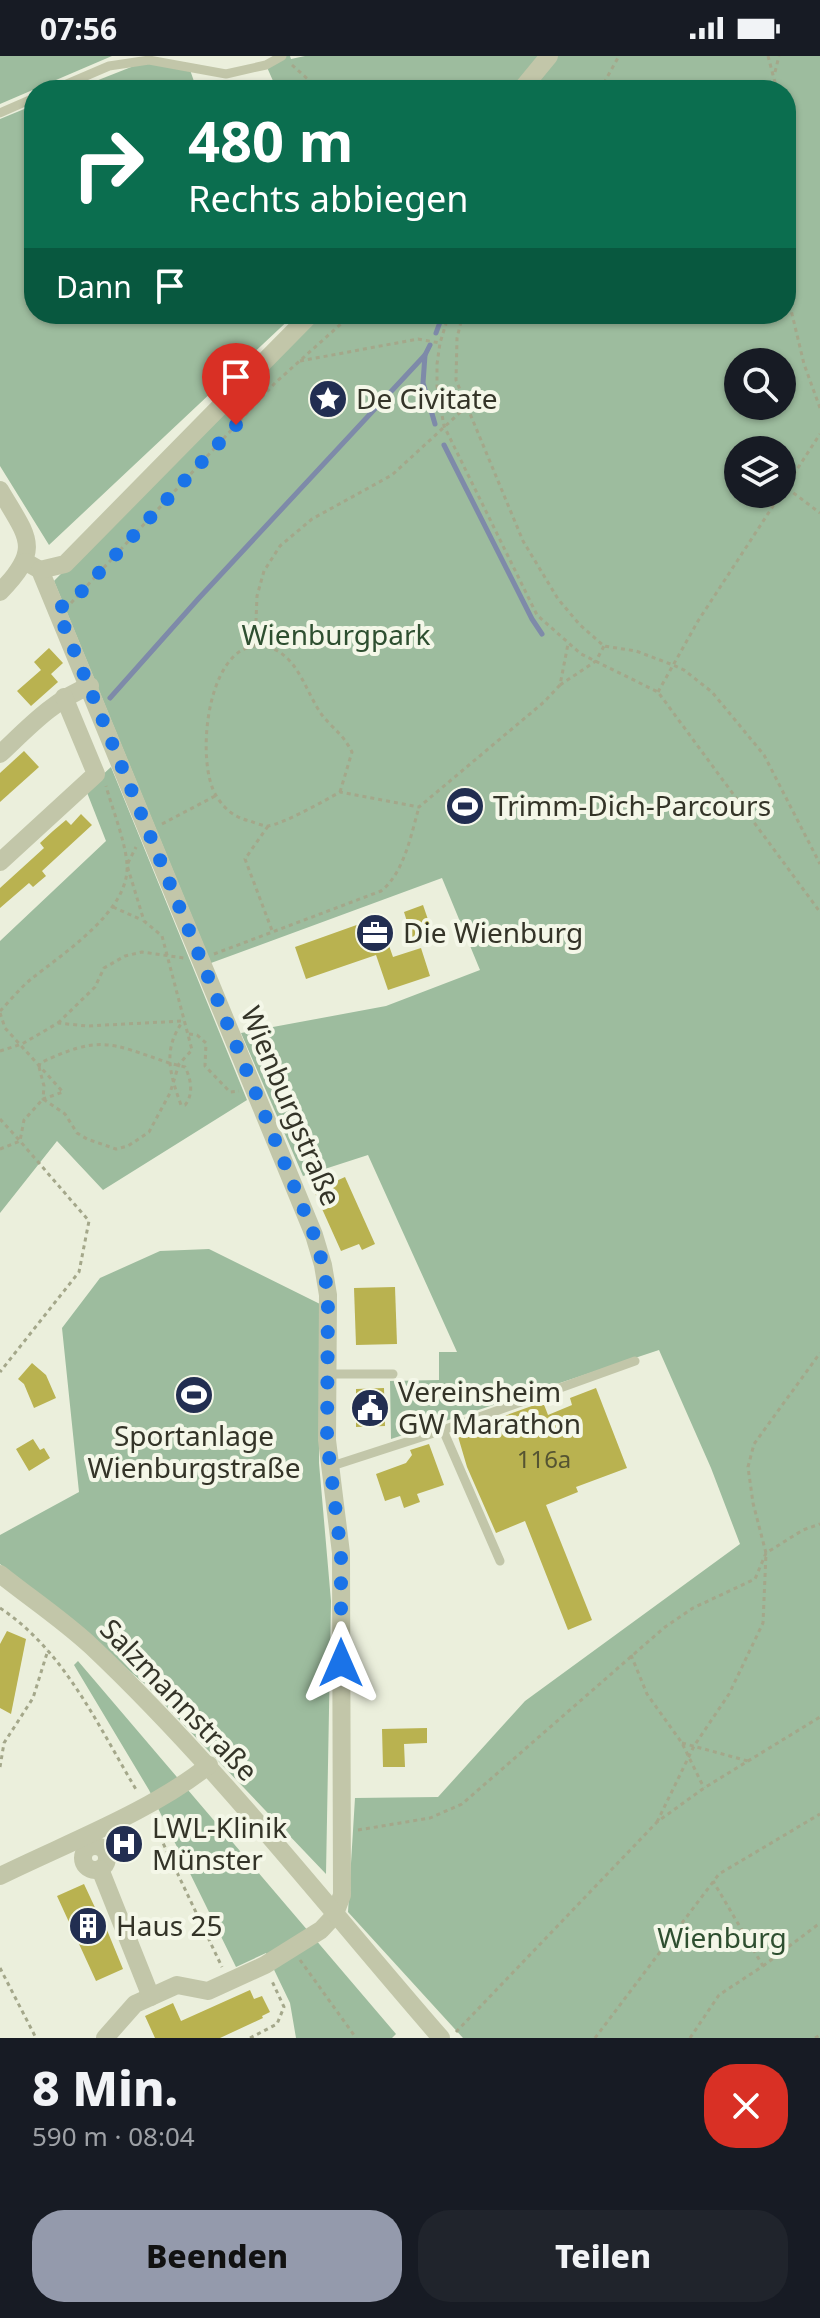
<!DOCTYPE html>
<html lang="de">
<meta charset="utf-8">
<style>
:root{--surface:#171b24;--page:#20242c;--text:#f1f3f6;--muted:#9ea1a6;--accent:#949aac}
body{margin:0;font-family:"Noto Sans",sans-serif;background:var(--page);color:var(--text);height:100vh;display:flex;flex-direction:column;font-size:30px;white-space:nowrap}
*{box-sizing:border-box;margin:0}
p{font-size:26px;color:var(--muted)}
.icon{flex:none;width:44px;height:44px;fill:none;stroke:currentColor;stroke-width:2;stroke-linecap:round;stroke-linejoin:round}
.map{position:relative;height:1982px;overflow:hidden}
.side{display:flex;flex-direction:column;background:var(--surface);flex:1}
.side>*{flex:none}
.banner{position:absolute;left:24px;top:24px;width:772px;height:244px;border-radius:32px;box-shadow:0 2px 6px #0004;background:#0b6e4f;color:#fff;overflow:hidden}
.fabs{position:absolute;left:724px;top:292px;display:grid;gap:16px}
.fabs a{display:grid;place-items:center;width:72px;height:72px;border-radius:50%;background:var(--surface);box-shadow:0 2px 6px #0004;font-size:40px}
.pin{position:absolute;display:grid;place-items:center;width:68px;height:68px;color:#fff;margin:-82px -34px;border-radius:50% 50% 50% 0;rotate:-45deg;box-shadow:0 0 8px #0007}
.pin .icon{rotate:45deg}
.me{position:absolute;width:88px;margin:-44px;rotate:0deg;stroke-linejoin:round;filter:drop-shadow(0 0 6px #0008)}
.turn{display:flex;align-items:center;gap:28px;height:168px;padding:0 32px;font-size:36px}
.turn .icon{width:104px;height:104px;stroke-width:2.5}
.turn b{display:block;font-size:56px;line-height:68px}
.then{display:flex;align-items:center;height:76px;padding:0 32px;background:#0003;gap:16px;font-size:30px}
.round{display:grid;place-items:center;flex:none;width:84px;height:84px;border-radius:32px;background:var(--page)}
.head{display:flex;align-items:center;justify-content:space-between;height:136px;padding:0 32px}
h1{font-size:48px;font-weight:800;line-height:60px}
.action{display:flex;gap:16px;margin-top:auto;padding:16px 32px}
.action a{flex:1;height:92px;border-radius:32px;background:var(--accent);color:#111;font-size:32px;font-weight:800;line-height:92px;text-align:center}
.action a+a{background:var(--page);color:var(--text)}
.status{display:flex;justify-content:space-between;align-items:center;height:56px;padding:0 40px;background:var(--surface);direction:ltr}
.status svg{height:22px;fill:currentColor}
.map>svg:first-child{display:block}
.green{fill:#9dbc9e;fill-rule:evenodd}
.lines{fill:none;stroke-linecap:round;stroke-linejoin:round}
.stream{stroke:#7e8aa9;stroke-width:5}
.building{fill:#b9b250}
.path{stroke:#a4a78a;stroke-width:3;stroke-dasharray:4 4;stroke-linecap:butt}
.lane{stroke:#c2c6a9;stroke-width:9}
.street{stroke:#c2c6a9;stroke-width:18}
.route{stroke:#1a73e8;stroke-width:14;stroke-dasharray:0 25.2}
.labels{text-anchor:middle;stroke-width:8;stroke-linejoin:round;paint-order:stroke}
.number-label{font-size:24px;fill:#555432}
.poi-label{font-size:28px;fill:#343428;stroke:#f4f7e8;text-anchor:start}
.park-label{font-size:28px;fill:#2e4f30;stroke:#f4f7e8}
.street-label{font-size:28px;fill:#343428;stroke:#f4f7e8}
</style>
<div class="status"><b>07:56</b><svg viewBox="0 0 49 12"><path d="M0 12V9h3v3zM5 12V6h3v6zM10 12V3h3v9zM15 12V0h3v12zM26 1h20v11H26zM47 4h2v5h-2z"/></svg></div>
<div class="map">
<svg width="820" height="1982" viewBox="0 0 820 1982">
<rect width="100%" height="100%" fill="#ebefdc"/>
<g class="green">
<polygon points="0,0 112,0 0,48"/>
<path d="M282,0h8l1,3 14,-3h515v1982h-357l-115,-126 7,-114 83,-1 87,-96 215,-157 -29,-76 -52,-118 -268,89 -1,-58 49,-1v-28h18l-89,-197 -65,21 -62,-143 145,-27 94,-36 -38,-92 -231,85 -157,-382 261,-267h471v-224h-509l-11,-25zM738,306h44v44h-44zM738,394h44v44h-44z"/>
<polygon points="149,4 189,11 197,34 73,34"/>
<polygon points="34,49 34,258 295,258 49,489 0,410 0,63"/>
<polygon points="111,711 247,1044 103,1134 57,1085 0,1157 0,885 106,785 86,734"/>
<polygon points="209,1193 320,1248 319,1407 331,1545 326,1818 145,1628 0,1508 0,1479 79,1436 62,1272 100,1222 160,1195"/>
<polygon points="78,1605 396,1978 392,1982 296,1982 290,1947 266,1897 236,1911 149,1734 74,1609"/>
</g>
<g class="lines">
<g class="stream">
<polyline points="436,277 443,258"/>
<polyline points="425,299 423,327 435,368"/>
<polyline points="444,389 532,563 542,578"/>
<polyline points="110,642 199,542 425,299 430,289"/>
</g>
</g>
<g class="building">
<polygon points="49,592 63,607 51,618 58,626 31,650 17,635 41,614 34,606"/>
<polygon points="24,695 39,711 0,746 0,717"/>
<polygon points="81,758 92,769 42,815 46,820 40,825 33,831 29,827 0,852 0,832 44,792 40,787 53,775 66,764 71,769"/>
<polygon points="423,849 432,875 412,882 404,856"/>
<polygon points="379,861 393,901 421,892 430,920 388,934 376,899 306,923 295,891"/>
<polygon points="345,1121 375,1188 362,1194 359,1188 341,1195 314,1135"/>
<polygon points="395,1231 397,1288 356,1289 354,1232"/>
<polygon points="32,1307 46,1319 56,1342 34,1352 24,1328 18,1323"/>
<polygon points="384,1332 385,1370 356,1371 356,1333"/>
<polygon points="596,1332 627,1412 576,1431 578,1436 546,1449 592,1564 568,1574 525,1465 496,1477 467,1411 457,1377 543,1346 548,1359 572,1349 570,1342"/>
<polygon points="33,1383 40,1394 44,1392 50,1402 29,1415 16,1393"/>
<polygon points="429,1388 444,1429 417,1438 420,1446 404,1452 400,1440 385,1445 376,1418 406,1407 412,1399 410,1394"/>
<polygon points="7,1575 26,1583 11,1658 0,1652 0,1588"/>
<polygon points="427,1672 427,1687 404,1688 405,1711 383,1711 382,1673"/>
<polygon points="84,1828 98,1858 100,1857 123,1913 96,1925 57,1840"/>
<polygon points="250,1934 254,1943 262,1940 270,1956 262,1960 263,1962 220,1982 155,1982 145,1960 173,1947 181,1965"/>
</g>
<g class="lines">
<g class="path">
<polyline points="768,0 777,34"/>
<polyline points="292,9 320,34"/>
<polyline points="775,16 779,0"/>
<polyline points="600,34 619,0"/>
<polyline points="786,233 804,308 820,352"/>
<polyline points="449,258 440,287 437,308 437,330 444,370 537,559 581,598 658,636 820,856"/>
<polyline points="463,258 457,282 456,324 523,485 558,543 580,569 604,590 636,595 673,609 684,614 712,636 764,699 820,808"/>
<polyline points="300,305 418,283 440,287"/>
<polyline points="787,432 820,457"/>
<polyline points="71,547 275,327 352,258"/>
<polyline points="255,590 257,540 264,515 280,490 312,463 392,419 466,351"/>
<polyline points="560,629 596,605 604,590"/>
<polyline points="658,636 698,565 820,378"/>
<path d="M340,736l12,-40c-9,-18 -18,-22 -30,-37 -16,-22 -23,-57 -51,-67 -63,-21 -78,114 -54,149 8,13 19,21 33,24 5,2 13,5 18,5 15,-2 58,-26 72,-34l79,15 125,-105 16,-17 8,-41"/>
<polyline points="162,768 215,740"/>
<polyline points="268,770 245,803 273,877"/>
<polyline points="113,851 142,864"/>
<path d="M214,898l167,-63c23,-18 30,-56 38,-84"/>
<path d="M0,955c10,-10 19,-22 30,-31 32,-26 100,-69 97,-115 -1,-22 -15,-57 -21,-79"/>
<polyline points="0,957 5,972 63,1036 43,1043 44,1030 39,1011"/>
<polyline points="58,967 95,931 104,912 125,900 142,896 184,902"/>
<polyline points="189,978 197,979 206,987 205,1010 230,1036 239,1035"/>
<polyline points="0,995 22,988 58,967 87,970 183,965"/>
<path d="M39,1011l1,-4c60,-28 68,-21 129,0l16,4c6,12 9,27 0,38h-4c-11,-31 -19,-55 2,-84"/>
<polyline points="0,1063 20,1085 24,1064 43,1043 65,1058 77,1077 87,1083 116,1093 128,1090 149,1076 170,1037 179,1008 192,994 162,880 144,865 127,809 136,791"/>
<polyline points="0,1093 20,1085 89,1165 79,1216 0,1316"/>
<path d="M0,1552c65,43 98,118 137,183"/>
<polyline points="631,1599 647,1638 682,1687 704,1732"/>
<polyline points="682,1687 748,1705"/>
<polyline points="0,1711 4,1687 33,1642 48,1594"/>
<polyline points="153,1766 222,1911"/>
<polyline points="657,1766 694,1690 729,1638 763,1567 766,1497 753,1447 748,1411 754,1388 820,1297"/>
<polyline points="358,1774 430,1762 462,1748 665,1571 693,1552 755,1523 766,1497 803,1474 820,1468"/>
<polyline points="300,1904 356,1982"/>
<polyline points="763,1910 820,1867"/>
<polyline points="0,1912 36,1982"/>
<polyline points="456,1976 657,1766 704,1732 820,1661"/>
<polyline points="250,1982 277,1968 284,1951 271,1923"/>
<polyline points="595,1982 719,1818 820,1758"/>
<polyline points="690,1982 719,1939 763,1910 713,1825"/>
<polyline points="815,1982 820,1979"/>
</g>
<g class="lane">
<polyline points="53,34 109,10 149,4 226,18 266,9 282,0"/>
<polyline points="0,57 34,42"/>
<polyline points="327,1318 393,1318"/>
<polyline points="443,1374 635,1305"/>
<polyline points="329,1411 443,1374 500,1505"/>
</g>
<g class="street">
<polyline points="521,34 549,0"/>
<path d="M0,434c28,48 43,58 0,102"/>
<polyline points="26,506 40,514 314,1179 323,1209 328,1239 327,1384 341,1497 342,1839 334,1860 321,1874 265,1909 208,1935 177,1929 135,1948 105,1982"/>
<polyline points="40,514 65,508 311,258"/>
<path d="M0,698c28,-26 53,-54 90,-68"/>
<polyline points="0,806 96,718 64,641"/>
<path d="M0,1518c30,24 63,46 91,72 127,120 235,260 350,392"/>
<circle cx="95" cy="1802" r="12"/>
<polyline points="100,1813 151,1941"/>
<path d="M0,1820c67,-33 152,-65 209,-111"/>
</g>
</g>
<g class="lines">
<polyline class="route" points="236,369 84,533 71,546 57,553 314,1179 323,1209 328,1239 327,1384 341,1497 341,1607"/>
</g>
<defs>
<symbol id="sight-disc" viewBox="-11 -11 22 22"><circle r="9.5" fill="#222e51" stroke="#f4f7e8"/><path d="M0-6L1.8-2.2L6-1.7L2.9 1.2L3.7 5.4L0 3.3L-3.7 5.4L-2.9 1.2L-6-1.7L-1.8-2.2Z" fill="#fff"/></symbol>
<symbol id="stadium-disc" viewBox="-11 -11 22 22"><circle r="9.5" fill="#222e51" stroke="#f4f7e8"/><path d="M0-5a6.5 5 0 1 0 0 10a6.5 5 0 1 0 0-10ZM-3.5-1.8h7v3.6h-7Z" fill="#fff"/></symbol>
<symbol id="office-disc" viewBox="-11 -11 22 22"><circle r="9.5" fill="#222e51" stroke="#f4f7e8"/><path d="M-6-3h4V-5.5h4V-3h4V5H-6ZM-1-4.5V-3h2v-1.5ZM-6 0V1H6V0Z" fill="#fff"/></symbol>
<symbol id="civic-disc" viewBox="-11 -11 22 22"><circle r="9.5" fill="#222e51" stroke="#f4f7e8"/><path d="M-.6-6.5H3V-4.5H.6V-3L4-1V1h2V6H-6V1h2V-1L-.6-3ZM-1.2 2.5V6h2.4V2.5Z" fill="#fff"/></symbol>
<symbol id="hospital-disc" viewBox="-11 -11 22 22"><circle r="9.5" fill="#222e51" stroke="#f4f7e8"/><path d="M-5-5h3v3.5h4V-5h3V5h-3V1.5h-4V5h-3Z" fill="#fff"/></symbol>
<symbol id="building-disc" viewBox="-11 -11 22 22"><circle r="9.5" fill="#222e51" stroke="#f4f7e8"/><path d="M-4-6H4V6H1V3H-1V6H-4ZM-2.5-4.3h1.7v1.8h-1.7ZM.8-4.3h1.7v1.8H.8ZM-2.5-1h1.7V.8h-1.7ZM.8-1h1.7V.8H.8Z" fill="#fff"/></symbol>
</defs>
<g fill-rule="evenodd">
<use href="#sight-disc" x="306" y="321" width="44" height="44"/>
<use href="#stadium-disc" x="443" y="728" width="44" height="44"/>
<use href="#office-disc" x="353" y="855" width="44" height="44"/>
<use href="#stadium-disc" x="172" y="1317" width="44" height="44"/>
<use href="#civic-disc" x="348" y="1330" width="44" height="44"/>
<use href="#hospital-disc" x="102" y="1766" width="44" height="44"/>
<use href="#building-disc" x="66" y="1848" width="44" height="44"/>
</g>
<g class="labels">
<g class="number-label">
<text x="544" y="1412">116a</text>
</g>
<g class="poi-label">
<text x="356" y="353">De Civitate</text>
<text x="493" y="760">Trimm-Dich-Parcours</text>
<text x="403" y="887">Die Wienburg</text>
<text x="398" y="1346">Vereinsheim<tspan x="398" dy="32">GW Marathon</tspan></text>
<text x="194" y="1390" text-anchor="middle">Sportanlage<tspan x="194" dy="32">Wienburgstraße</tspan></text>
<text x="152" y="1782">LWL-Klinik<tspan x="152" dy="32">Münster</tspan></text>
<text x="116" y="1880">Haus 25</text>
</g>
<g class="park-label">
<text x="336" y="589">Wienburgpark</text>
<text x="722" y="1892">Wienburg</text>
</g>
<g class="street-label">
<text transform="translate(291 1050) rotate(67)" y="10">Wienburgstraße</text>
<text transform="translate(179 1644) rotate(46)" y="10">Salzmannstraße</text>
</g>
</g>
</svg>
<div class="fabs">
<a><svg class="icon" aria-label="search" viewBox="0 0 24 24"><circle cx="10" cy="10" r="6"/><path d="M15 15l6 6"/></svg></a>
<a><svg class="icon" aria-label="layers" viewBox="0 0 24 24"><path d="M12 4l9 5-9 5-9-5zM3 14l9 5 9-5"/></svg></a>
</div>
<div class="pin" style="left:236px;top:369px;background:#d93025"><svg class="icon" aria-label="arrive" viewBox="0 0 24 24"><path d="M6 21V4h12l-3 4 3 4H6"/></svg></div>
<svg class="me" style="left:341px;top:1607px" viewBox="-20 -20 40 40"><path d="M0-17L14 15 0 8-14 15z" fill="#1a73e8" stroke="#fff" stroke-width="4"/></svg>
<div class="banner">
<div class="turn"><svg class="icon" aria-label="right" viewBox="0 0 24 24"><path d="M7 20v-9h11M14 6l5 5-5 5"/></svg><div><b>480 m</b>Rechts abbiegen</div></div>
<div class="then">Dann<svg class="icon" aria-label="arrive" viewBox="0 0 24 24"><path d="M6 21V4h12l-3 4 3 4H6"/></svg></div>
</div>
</div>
<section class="side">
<div class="head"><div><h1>8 Min.</h1><p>590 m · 08:04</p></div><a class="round" style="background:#d93025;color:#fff"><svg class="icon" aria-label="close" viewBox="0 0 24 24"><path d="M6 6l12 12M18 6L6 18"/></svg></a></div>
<div class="action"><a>Beenden</a><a>Teilen</a></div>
</section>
